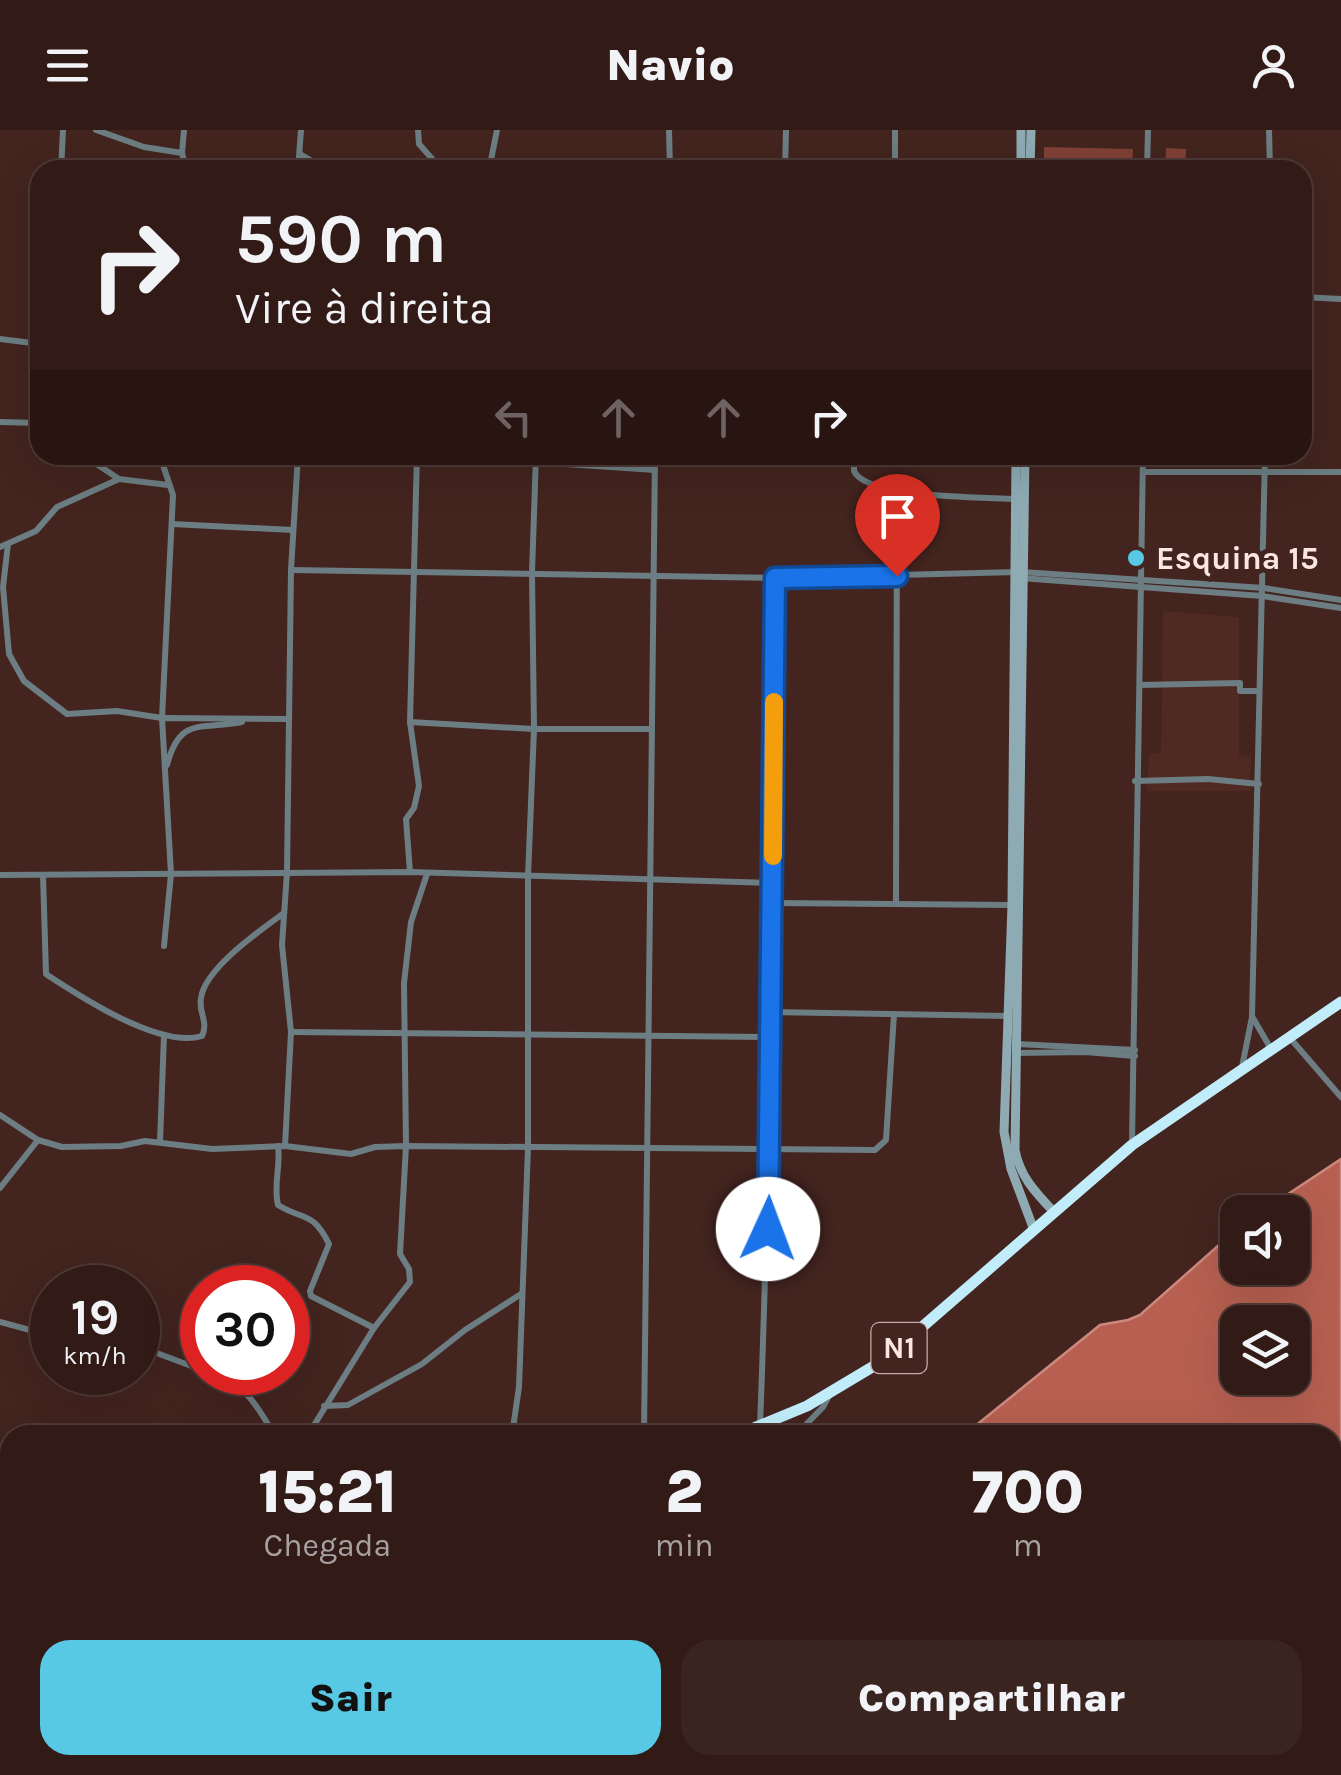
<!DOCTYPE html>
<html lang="pt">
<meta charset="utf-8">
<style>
:root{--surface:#321b17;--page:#3a2420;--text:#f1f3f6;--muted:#a8a1a1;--line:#4d3936;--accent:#58c9e4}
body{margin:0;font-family:Karla,sans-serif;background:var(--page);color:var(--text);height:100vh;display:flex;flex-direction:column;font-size:38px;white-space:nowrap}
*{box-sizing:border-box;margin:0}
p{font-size:32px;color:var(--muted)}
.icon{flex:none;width:55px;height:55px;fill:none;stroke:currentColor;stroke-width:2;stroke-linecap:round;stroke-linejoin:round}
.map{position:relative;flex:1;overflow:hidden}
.sheet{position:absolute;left:0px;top:1295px;width:1342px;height:350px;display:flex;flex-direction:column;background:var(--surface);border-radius:30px 30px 0 0;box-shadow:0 10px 40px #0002,0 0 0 2px var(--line)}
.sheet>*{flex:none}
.banner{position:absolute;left:30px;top:30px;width:1282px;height:305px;border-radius:30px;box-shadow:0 10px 40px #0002,0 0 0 2px var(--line);background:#321b17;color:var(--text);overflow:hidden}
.fabs{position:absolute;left:1220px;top:1065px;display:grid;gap:20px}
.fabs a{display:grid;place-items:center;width:90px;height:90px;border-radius:20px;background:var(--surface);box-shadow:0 10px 40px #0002,0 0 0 2px var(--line);font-size:50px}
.speed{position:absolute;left:30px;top:1135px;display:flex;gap:20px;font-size:50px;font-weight:700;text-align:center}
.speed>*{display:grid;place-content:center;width:130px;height:130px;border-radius:50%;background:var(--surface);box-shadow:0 10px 40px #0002,0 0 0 2px var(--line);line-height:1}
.speed small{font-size:25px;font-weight:400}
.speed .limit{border:15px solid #d22;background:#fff;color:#111}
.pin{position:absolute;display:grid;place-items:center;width:85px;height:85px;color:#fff;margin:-102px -42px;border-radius:50% 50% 50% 0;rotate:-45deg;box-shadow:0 0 10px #0007}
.pin .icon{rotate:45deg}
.me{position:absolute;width:110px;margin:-55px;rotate:2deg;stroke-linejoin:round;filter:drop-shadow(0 0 8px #0008)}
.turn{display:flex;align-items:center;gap:35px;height:210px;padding:0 40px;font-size:45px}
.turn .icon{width:130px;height:130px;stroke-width:2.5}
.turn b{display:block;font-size:70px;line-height:85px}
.lanes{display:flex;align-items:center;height:95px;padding:0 40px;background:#0003;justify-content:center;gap:50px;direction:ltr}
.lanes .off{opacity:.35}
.eta{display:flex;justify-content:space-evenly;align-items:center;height:170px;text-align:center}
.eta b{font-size:60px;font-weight:800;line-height:70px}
.action{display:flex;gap:20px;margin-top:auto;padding:20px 40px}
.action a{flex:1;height:115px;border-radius:30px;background:var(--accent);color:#111;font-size:40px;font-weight:800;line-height:115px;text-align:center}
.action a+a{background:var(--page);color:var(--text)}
header{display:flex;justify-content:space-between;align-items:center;height:130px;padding:0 40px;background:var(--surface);font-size:45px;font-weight:800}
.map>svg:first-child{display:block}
.built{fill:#4f2922}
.green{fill:#804036}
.water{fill:#b76051;stroke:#cc887c;stroke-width:2.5;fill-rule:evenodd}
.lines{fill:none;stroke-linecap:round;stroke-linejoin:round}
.street{stroke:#6c7e83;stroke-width:6}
.secondary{stroke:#8eabb3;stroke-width:9}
.highway{stroke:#c1edfa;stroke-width:11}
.route-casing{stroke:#114b97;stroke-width:25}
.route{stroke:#1a73e8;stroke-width:18}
.slow{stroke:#f59e0b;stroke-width:18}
.poi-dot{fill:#58c9e4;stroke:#43241f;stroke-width:4}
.labels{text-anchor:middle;stroke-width:10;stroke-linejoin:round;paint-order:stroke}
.shield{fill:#43241f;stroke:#c4aca8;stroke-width:2.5}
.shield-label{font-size:30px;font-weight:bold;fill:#fce6e2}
.poi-label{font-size:32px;font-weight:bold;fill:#fce6e2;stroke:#43241f;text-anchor:start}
</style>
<header><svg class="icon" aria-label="menu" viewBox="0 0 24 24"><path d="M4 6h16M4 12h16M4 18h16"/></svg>Navio<svg class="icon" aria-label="person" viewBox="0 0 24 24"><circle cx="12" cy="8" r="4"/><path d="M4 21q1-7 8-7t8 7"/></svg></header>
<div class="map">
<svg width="1341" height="1645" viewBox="0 0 1341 1645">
<rect width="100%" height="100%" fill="#43241f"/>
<polygon class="built" points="1163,481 1239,487 1239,626 1251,627 1250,661 1147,661 1149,624 1161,623"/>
<g class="green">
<polygon points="1044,17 1133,19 1132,40 1044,40"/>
<polygon points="1166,18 1186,19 1185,40 1165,40"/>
</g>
<path class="water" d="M1341,1029v616h-780l10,-10h761v-330h-368l136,-110 28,-5 12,-5 97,-86 1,39h54v-56h-31zM1238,1192h54v56h-54z"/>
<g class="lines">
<g class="street">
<polyline points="96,0 144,17 182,23"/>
<polyline points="184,0 182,23 186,40"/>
<polyline points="418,0 419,14 442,40"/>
<polyline points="669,0 670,40"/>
<polyline points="1269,0 1270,40"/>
<polyline points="300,24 327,40"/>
<polyline points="61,40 63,0"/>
<polyline points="298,40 301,0"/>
<polyline points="489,40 497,0"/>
<polyline points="785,40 786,0"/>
<polyline points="895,40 895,0"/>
<polyline points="1147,40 1148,0"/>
<polyline points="1302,167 1341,169"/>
<polyline points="0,209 40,214"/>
<polyline points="0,292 40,293"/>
<polyline points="83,325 119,349 168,355"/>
<path d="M854,325c0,2 0,14 0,16 12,28 133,26 162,28"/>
<polyline points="536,332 655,340"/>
<polyline points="1143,342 1341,342"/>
<polyline points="172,394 293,400"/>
<polyline points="8,414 3,457 9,524 24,551 67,584 117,581 162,588 173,365 163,335 164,325"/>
<polyline points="0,417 36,401 57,377 119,349"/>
<polyline points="291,440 775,448 1022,442 1264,458 1341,470"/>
<polyline points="1020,448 1262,466 1341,478"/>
<polyline points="1140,555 1240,553 1240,561 1259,561"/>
<polyline points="410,592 534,599 652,599"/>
<path d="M167,635c13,-49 34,-35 75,-43"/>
<polyline points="1135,651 1208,649 1259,654"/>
<polyline points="410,742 406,689 414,678 419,656 410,592 417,325"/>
<polyline points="0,745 410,742 772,753"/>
<path d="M43,745l3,99c35,23 114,75 156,62 7,-15 -4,-23 -1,-38 4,-30 60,-68 83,-85"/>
<polyline points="773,773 1012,775"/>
<polyline points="896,773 897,363"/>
<polyline points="164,816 171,744 162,588 287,589"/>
<polyline points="769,882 1008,886"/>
<polyline points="1253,888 1271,919"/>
<polyline points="291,902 769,907"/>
<polyline points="1290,908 1341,967"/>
<polyline points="1017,914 1135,920"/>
<polyline points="1016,923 1085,922 1135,926"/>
<polyline points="1242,937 1252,887 1265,325"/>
<polyline points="0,985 38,1010 62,1017 121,1016 145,1011 212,1019 285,1016 351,1024 375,1017 406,1016 875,1020 886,1010 894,884"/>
<polyline points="160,1012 164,905"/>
<polyline points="1132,1013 1143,325"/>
<path d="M278,1016c3,20 -5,39 0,59 26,16 35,6 51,39l-19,47 1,5 63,32"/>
<polyline points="285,1016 291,902 282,815 287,742 291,440 298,325"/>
<polyline points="0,1058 38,1010"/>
<polyline points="0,1192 52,1206"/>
<polyline points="138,1216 202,1240"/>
<path d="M211,1242c33,11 47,34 63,63"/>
<polyline points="324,1276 348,1275 422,1234 465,1200 521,1164"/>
<path d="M760,1296c11,-283 13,-566 15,-848"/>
<polyline points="308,1305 374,1198 410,1152 409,1139 400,1124 406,1016 404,853 411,792 427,744"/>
<polyline points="512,1305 519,1257 528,1018 528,747 534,599 532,443 536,325"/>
<polyline points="644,1305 655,325"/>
<polyline points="796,1305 823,1277 830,1264"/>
<polyline points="0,1502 10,1510"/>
<polyline points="0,1547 10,1538"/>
<polyline points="0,1588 10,1590"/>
<polyline points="14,1645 18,1635"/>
<polyline points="133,1645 133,1635"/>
<polyline points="310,1645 315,1635"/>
</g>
<g class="secondary">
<polyline points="1021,40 1021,0"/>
<polyline points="1030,40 1031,0"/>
<polyline points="1016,325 1012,775 1004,1002 1011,1039 1034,1100"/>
<path d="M1025,325l-10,695c5,27 21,43 39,62"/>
</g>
<g class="highway">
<polyline points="737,1305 807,1276 884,1230 1132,1015 1341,872"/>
<polyline points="0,1335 10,1332"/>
</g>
</g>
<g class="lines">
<defs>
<polyline id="route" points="768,1099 775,448 897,446"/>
</defs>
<use href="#route" class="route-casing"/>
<use href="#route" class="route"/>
<polyline class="slow" points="773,726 774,572"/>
</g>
<circle class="poi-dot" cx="1136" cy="428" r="10"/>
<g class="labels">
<rect class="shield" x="871.5" y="1193" width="55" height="50" rx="8"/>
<g class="shield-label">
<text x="899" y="1228">N1</text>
</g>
<g class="poi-label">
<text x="1156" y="439">Esquina 15</text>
</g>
</g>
</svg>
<div class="fabs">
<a><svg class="icon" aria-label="sound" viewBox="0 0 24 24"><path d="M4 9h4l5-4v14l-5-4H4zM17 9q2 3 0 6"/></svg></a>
<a><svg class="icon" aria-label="layers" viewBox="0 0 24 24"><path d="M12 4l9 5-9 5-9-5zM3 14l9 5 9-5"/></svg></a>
</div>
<div class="speed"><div>19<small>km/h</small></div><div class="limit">30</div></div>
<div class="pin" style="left:897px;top:446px;background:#d93025"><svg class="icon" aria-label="arrive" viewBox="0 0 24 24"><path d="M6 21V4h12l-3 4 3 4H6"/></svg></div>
<svg class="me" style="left:768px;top:1099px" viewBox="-20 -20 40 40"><circle r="19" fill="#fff"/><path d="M0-13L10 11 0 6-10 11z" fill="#1a73e8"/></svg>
<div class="banner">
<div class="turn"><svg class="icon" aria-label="right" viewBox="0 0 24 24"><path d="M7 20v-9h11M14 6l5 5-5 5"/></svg><div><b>590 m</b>Vire à direita</div></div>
<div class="lanes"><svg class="icon off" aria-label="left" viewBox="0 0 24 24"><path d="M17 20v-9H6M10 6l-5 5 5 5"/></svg><svg class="icon off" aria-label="ahead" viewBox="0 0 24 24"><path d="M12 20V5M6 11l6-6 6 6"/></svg><svg class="icon off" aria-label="ahead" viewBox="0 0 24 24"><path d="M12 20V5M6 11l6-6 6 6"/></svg><svg class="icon" aria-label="right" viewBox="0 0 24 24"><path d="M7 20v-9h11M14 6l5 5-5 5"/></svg></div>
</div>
<section class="sheet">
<div class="eta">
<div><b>15:21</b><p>Chegada</p></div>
<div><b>2</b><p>min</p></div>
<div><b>700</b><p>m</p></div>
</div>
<div class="action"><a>Sair</a><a>Compartilhar</a></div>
</section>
</div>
